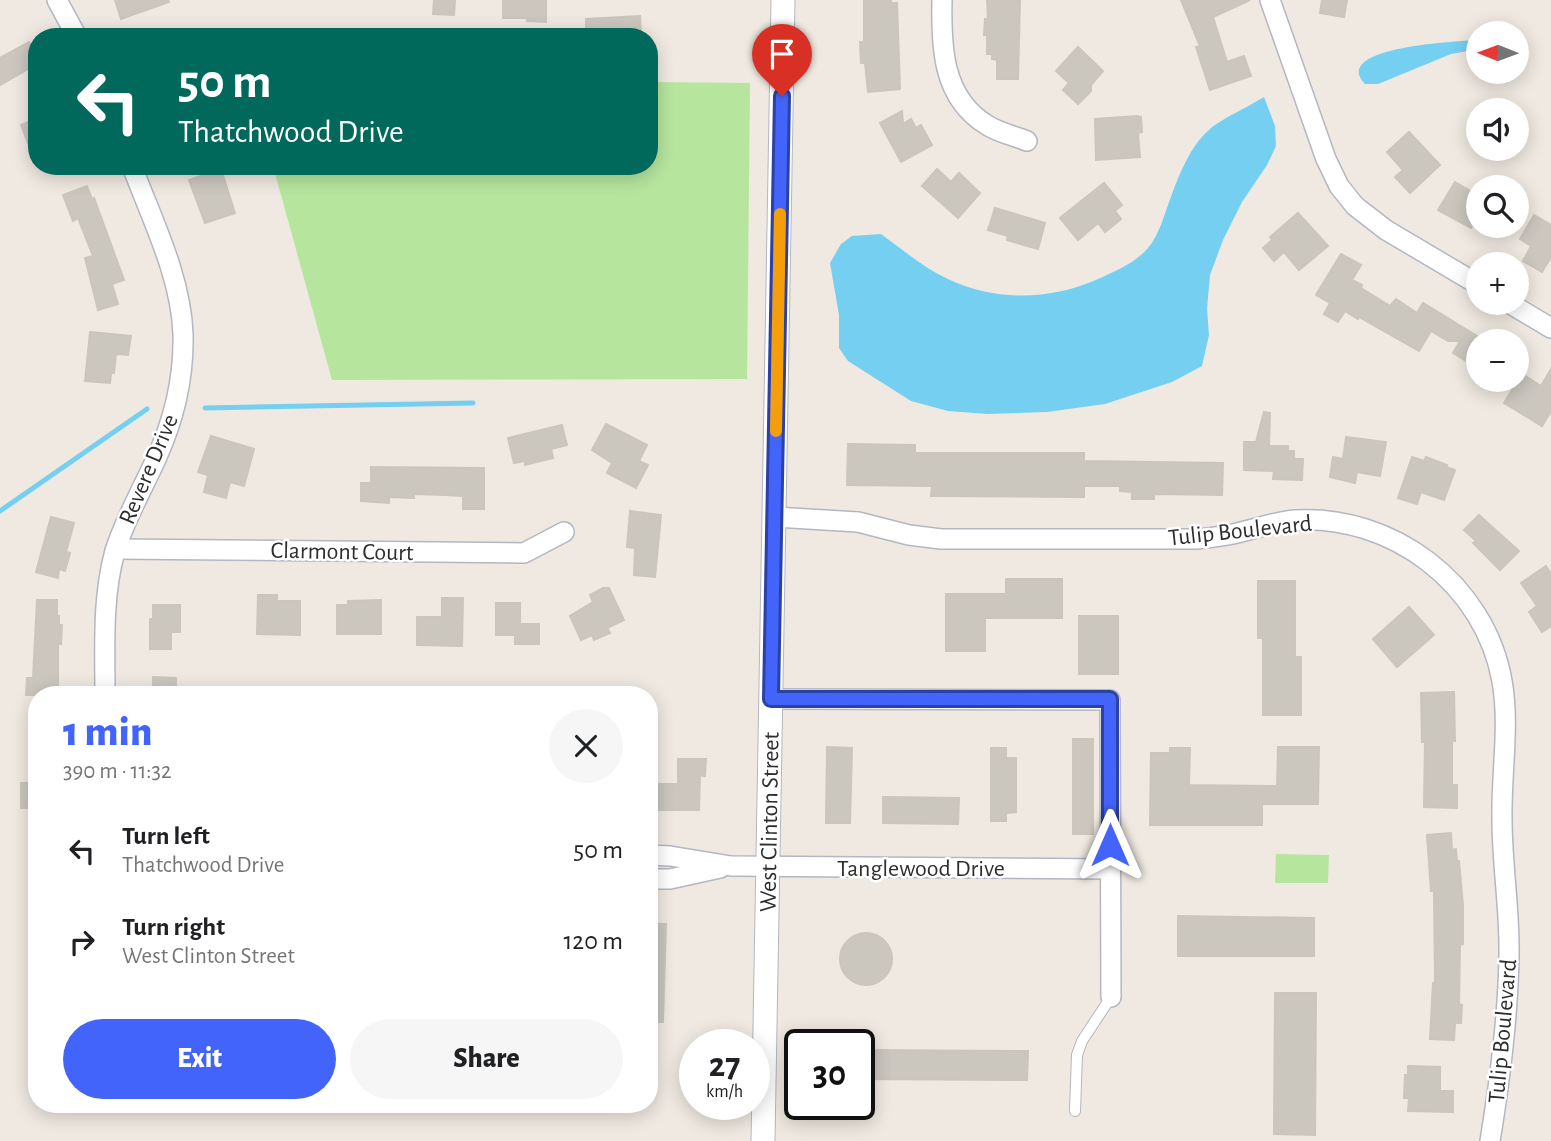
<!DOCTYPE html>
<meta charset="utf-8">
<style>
:root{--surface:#fff;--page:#f6f6f6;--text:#202124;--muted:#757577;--accent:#4264fb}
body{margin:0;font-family:"Alegreya Sans",sans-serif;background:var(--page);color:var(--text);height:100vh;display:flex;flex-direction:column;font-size:26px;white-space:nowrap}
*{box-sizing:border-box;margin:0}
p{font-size:23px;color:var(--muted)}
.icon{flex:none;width:38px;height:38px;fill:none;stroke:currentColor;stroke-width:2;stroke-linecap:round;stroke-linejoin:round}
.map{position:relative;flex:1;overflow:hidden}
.drawer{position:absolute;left:28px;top:686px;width:630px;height:427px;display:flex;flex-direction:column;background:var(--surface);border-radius:28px;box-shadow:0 4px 18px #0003}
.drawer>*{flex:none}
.top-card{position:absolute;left:28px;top:28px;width:630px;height:147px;border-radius:28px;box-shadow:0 4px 18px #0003;background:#00695c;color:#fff;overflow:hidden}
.needle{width:46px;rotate:271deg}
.controls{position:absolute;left:1466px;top:21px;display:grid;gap:14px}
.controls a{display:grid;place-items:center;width:63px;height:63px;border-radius:50%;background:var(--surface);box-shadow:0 4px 18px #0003;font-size:35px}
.speed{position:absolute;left:679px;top:1029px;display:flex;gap:14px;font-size:35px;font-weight:700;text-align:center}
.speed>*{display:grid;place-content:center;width:91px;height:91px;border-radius:50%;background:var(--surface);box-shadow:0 4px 18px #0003;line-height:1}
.speed small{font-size:18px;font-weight:400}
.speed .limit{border:4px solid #111;border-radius:10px;background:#fff;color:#111}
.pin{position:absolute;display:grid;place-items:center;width:60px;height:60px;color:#fff;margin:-72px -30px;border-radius:50% 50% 50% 0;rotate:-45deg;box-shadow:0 0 7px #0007}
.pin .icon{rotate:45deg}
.me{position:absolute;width:77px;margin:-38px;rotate:0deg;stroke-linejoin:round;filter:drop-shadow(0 0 5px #0008)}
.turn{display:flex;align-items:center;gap:24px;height:147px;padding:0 35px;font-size:32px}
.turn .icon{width:91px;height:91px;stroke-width:2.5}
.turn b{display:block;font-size:49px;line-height:60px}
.round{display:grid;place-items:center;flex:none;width:74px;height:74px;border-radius:37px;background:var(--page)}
.summary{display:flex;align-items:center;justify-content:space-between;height:119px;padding:0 35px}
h1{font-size:42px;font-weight:800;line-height:52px;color:var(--accent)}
.button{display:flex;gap:14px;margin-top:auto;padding:14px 35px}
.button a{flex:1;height:80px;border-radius:42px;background:var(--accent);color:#fff;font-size:28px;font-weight:800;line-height:80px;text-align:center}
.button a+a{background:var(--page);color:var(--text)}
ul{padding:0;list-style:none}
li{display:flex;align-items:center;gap:21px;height:91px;padding:0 35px}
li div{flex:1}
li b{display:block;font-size:26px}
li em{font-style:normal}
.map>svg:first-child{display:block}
.green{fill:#b6e59e}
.water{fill:#75cff0}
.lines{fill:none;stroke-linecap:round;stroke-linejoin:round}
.stream{stroke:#75cff0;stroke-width:5}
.building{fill:#cbc7bf;stroke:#cbc5ba;stroke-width:2}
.service-casing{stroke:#b4b7c1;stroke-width:12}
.minor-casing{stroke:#b4b7c1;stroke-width:22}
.tertiary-casing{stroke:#b4b7c1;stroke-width:25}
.service{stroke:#fff;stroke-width:10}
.minor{stroke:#fff;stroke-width:19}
.tertiary{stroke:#fff;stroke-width:23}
.route-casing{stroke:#2b41a3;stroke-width:18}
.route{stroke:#4264fb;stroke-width:12}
.slow{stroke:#f59e0b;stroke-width:12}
.labels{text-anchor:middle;stroke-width:5;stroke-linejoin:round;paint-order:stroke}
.street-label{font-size:24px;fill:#2e2e2e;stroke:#fff}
</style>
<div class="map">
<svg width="1551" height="1141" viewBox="0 0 1551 1141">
<rect width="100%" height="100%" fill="#efe9e1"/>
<g class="green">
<polygon points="649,82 750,83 747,379 332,380 273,166 649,166"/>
<polygon points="1276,854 1329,855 1328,883 1275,883"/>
</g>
<g class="water">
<path d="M1479,40v9l-28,5 -73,30h-13c-36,-38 98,-43 114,-44z"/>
<path d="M1264,97l11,29 1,20 -9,19 -25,37 -19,38 -13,35 -3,34 2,26 -7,31 -30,16 -67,22 -58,8 -59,2 -40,-3 -37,-10 -63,-40 -9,-13v-33l-9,-52 11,-19 11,-8 29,-2c22,16 43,34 67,45 47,23 104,21 150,0 18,-8 37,-16 50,-31 12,-14 17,-36 24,-54 8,-21 19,-49 37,-64 10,-10 41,-24 55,-33z"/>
</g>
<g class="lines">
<g class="stream">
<polyline points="205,408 473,403"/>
<polyline points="0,511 147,409"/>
</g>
</g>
<g class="building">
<polygon points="115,0 168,0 169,2 121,19"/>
<polygon points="434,0 455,0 454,15 433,14"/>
<polygon points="503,0 546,0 546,22 527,21 527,18 503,18"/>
<polygon points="864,0 891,0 891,3 897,3 900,89 868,92 865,63 861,63 860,42 864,42"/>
<polygon points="987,0 1020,0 1018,79 997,79 997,60 992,59 992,54 987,54 987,35 984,35 985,19 988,19"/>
<polygon points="1181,0 1250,0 1213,17 1227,62 1244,56 1251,76 1210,90 1196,47 1200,46"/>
<polygon points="1322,0 1347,0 1344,17 1320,13"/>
<polygon points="640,16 641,37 586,37 586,19"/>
<polygon points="29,42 37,55 37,64 0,85 0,58"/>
<polygon points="1078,47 1103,71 1091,85 1091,91 1078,104 1063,90 1069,83 1056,71"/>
<polygon points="902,111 903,124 911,119 916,128 921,125 932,145 901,162 880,123"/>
<polygon points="1137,116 1141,117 1142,132 1138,133 1140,157 1096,160 1095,119"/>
<polygon points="37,118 37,163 36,164 21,125"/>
<polygon points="1409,132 1440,165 1410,193 1395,177 1403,170 1387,152"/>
<polygon points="221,169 235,213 205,223 189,180"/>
<polygon points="937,169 951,182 959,173 980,193 958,218 922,186"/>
<polygon points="1455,182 1479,196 1479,227 1473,224 1471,228 1438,210"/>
<polygon points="1104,183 1122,205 1115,211 1121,219 1105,232 1098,223 1078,240 1060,218"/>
<polygon points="87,186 92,199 94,198 124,280 112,284 118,304 98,310 85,258 93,256 78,218 73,221 63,195"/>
<polygon points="995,208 1045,223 1038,249 1007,240 1008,236 988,230"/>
<polygon points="1298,213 1328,246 1299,270 1284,252 1274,261 1263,248 1272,240 1270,237"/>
<polygon points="1534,215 1551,225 1551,257 1542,272 1523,261 1531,246 1520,239"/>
<polygon points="1341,254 1361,265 1352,280 1362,285 1361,288 1390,306 1396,299 1417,313 1423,303 1485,341 1470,341 1479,347 1479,369 1453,353 1460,341 1448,341 1431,331 1419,351 1359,317 1358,319 1345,311 1338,322 1324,314 1330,303 1316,295"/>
<polygon points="90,332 131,336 128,355 116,354 114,373 111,373 110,383 85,381"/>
<polygon points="1551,369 1551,411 1542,426 1504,403 1522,374 1541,386"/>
<polygon points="1264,412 1270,413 1269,446 1288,446 1288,451 1294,451 1294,459 1303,459 1302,480 1273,479 1274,471 1244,470 1244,442 1256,442"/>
<polygon points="606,424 647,445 639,461 648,465 636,488 607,473 612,463 592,450"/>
<polygon points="562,425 567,445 551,449 553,458 525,465 525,461 514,463 508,438"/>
<polygon points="211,436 254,449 244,486 230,482 226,498 204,492 208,475 198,472"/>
<polygon points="1346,437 1386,442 1380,476 1357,472 1355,483 1330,477 1333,457 1343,459"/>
<polygon points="848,444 915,445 915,453 1084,453 1084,461 1223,463 1222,495 1154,494 1154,499 1132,499 1132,492 1120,491 1120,486 1084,486 1084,497 931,496 932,486 847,485"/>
<polygon points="1412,457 1424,461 1426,457 1447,465 1446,467 1455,470 1444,500 1421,492 1417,504 1398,498"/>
<polygon points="371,467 484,468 484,509 463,509 463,496 445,495 414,494 414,498 389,497 389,503 361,501 361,483 371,483"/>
<polygon points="630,511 661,515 655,577 634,575 635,548 627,547"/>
<polygon points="1479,515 1519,551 1500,570 1473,543 1476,541 1464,530"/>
<polygon points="51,517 74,523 66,552 70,553 65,571 59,569 58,578 36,572"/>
<polygon points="1546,566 1551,574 1551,626 1542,632 1529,612 1537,606 1521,583"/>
<polygon points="1006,579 1062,579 1062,618 985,618 985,651 946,651 946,594 1006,594"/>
<polygon points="1258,581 1295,581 1295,657 1301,657 1301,715 1263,715 1263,638 1258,638"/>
<polygon points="603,588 609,588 624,620 607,628 610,633 594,640 592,635 581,640 570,616 593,602 590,595"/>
<polygon points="258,595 277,595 277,601 300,601 300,635 257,634"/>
<polygon points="442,598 463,598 462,646 417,645 417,617 442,617"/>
<polygon points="37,600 57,600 57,616 59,616 59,625 62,625 61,644 58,644 58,695 26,695 27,678 33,678"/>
<polygon points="381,600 381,634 337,634 337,605 348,605 348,601"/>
<polygon points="496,603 520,603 520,624 539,624 539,644 515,644 515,635 496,635"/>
<polygon points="153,605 180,605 180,632 171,632 171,649 150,649 150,619 153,619"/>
<polygon points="1409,607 1434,635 1397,667 1373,639"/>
<rect x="1079" y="616" width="39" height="58"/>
<polygon points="153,677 176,678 176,695 153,695"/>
<polygon points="1454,692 1455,741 1452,741 1452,785 1457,785 1457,808 1424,807 1425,742 1422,742 1421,693"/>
<rect x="1073" y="739" width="20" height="95"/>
<polygon points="827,747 852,748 850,823 826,823"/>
<polygon points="1278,747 1319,747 1318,804 1262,804 1262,825 1150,825 1151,753 1170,753 1170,748 1190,748 1189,785 1277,786"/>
<polygon points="991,748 1006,748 1006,758 1016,758 1016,812 1006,813 1006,821 991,821"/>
<polygon points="678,759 706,759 705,776 700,775 699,810 654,810 649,808 649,784 678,784"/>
<rect x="21" y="783" width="16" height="25"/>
<polygon points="883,797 959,798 958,824 883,823"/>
<polygon points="1451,833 1452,850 1456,849 1457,861 1459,861 1463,905 1463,944 1460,945 1459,1004 1462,1005 1461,1023 1455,1023 1454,1040 1430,1039 1433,983 1435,983 1434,891 1431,891 1427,835"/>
<polygon points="1178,916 1314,918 1314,956 1178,956"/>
<polygon points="649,924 666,924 663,1022 649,1022"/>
<circle cx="866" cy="959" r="26"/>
<polygon points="1275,993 1316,993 1315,1135 1274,1134"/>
<polygon points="859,1050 1028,1051 1027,1080 859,1079"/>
<polygon points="1408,1066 1440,1067 1440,1091 1453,1091 1453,1112 1408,1111 1409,1098 1404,1098 1405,1075 1408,1075"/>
</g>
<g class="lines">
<defs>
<polyline id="service" points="1075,1111 1077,1055 1082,1041 1111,997"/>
<g id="minor">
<polyline points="57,0 77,37"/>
<path d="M942,0c-1,46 0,98 45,125 12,8 28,11 40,16"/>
<polyline points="1270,0 1326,159 1339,186 1355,206 1386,230 1479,285"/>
<polyline points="1509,303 1551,328"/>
<path d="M775,517l83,5 51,13 32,4h255c11,-1 21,-2 32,-4 22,-4 44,-13 67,-15 97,-6 190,64 207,161 8,45 -1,92 0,138 0,46 8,91 7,137 -1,63 -9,124 -19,185"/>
<polyline points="116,549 524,553 564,532"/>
<path d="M105,695c0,-48 -3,-97 10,-144 10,-32 27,-61 41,-92 18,-39 28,-83 27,-125 -2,-58 -31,-114 -51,-168"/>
<polyline points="771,699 1110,700 1111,997"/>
<polyline points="649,855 670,856 731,866 1111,869"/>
<polyline points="649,879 670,879 720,868"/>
</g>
<polyline id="tertiary" points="763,1141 783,0"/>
</defs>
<use href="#service" class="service-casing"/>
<use href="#minor" class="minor-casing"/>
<use href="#tertiary" class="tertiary-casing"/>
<use href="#service" class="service"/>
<use href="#minor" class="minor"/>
<use href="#tertiary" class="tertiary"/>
</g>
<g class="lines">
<defs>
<polyline id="route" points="782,96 771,699 1110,699 1110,845"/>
</defs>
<use href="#route" class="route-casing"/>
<use href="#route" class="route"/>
<polyline class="slow" points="776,431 780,214"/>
</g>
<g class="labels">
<g class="street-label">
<text transform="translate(148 469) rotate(-67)" y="8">Revere Drive</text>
<text transform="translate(1240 530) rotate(-6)" y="8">Tulip Boulevard</text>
<text transform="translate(342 551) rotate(1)" y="8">Clarmont Court</text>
<text transform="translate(769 822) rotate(-89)" y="8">West Clinton Street</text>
<text x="921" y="876">Tanglewood Drive</text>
<text transform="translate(1502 1031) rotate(-85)" y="8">Tulip Boulevard</text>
</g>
</g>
</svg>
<div class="controls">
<a><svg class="needle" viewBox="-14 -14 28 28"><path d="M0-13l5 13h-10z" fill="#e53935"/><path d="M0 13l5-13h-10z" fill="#757577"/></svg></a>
<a><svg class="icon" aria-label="sound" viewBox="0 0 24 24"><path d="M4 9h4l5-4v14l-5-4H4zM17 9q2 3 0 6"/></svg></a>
<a><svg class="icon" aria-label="search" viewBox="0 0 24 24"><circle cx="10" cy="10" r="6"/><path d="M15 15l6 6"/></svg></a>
<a>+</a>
<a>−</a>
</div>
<div class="speed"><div>27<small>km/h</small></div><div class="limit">30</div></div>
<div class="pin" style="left:782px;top:96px;background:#d93025"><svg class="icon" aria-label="arrive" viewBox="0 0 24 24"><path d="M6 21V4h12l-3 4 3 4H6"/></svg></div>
<svg class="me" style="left:1110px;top:845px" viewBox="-20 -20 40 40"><path d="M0-17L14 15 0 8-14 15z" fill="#4264fb" stroke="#fff" stroke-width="4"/></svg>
<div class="top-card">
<div class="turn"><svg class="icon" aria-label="left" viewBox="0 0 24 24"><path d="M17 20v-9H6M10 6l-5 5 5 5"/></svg><div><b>50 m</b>Thatchwood Drive</div></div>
</div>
<section class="drawer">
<div class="summary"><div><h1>1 min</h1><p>390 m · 11:32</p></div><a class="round"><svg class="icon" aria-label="close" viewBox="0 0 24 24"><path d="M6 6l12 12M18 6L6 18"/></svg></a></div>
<ul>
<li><svg class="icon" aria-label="left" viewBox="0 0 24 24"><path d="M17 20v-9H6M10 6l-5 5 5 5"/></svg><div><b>Turn left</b><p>Thatchwood Drive</p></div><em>50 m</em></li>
<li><svg class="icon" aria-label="right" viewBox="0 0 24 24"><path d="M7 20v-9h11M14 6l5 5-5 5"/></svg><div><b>Turn right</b><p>West Clinton Street</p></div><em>120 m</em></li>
</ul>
<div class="button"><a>Exit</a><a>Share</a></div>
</section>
</div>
